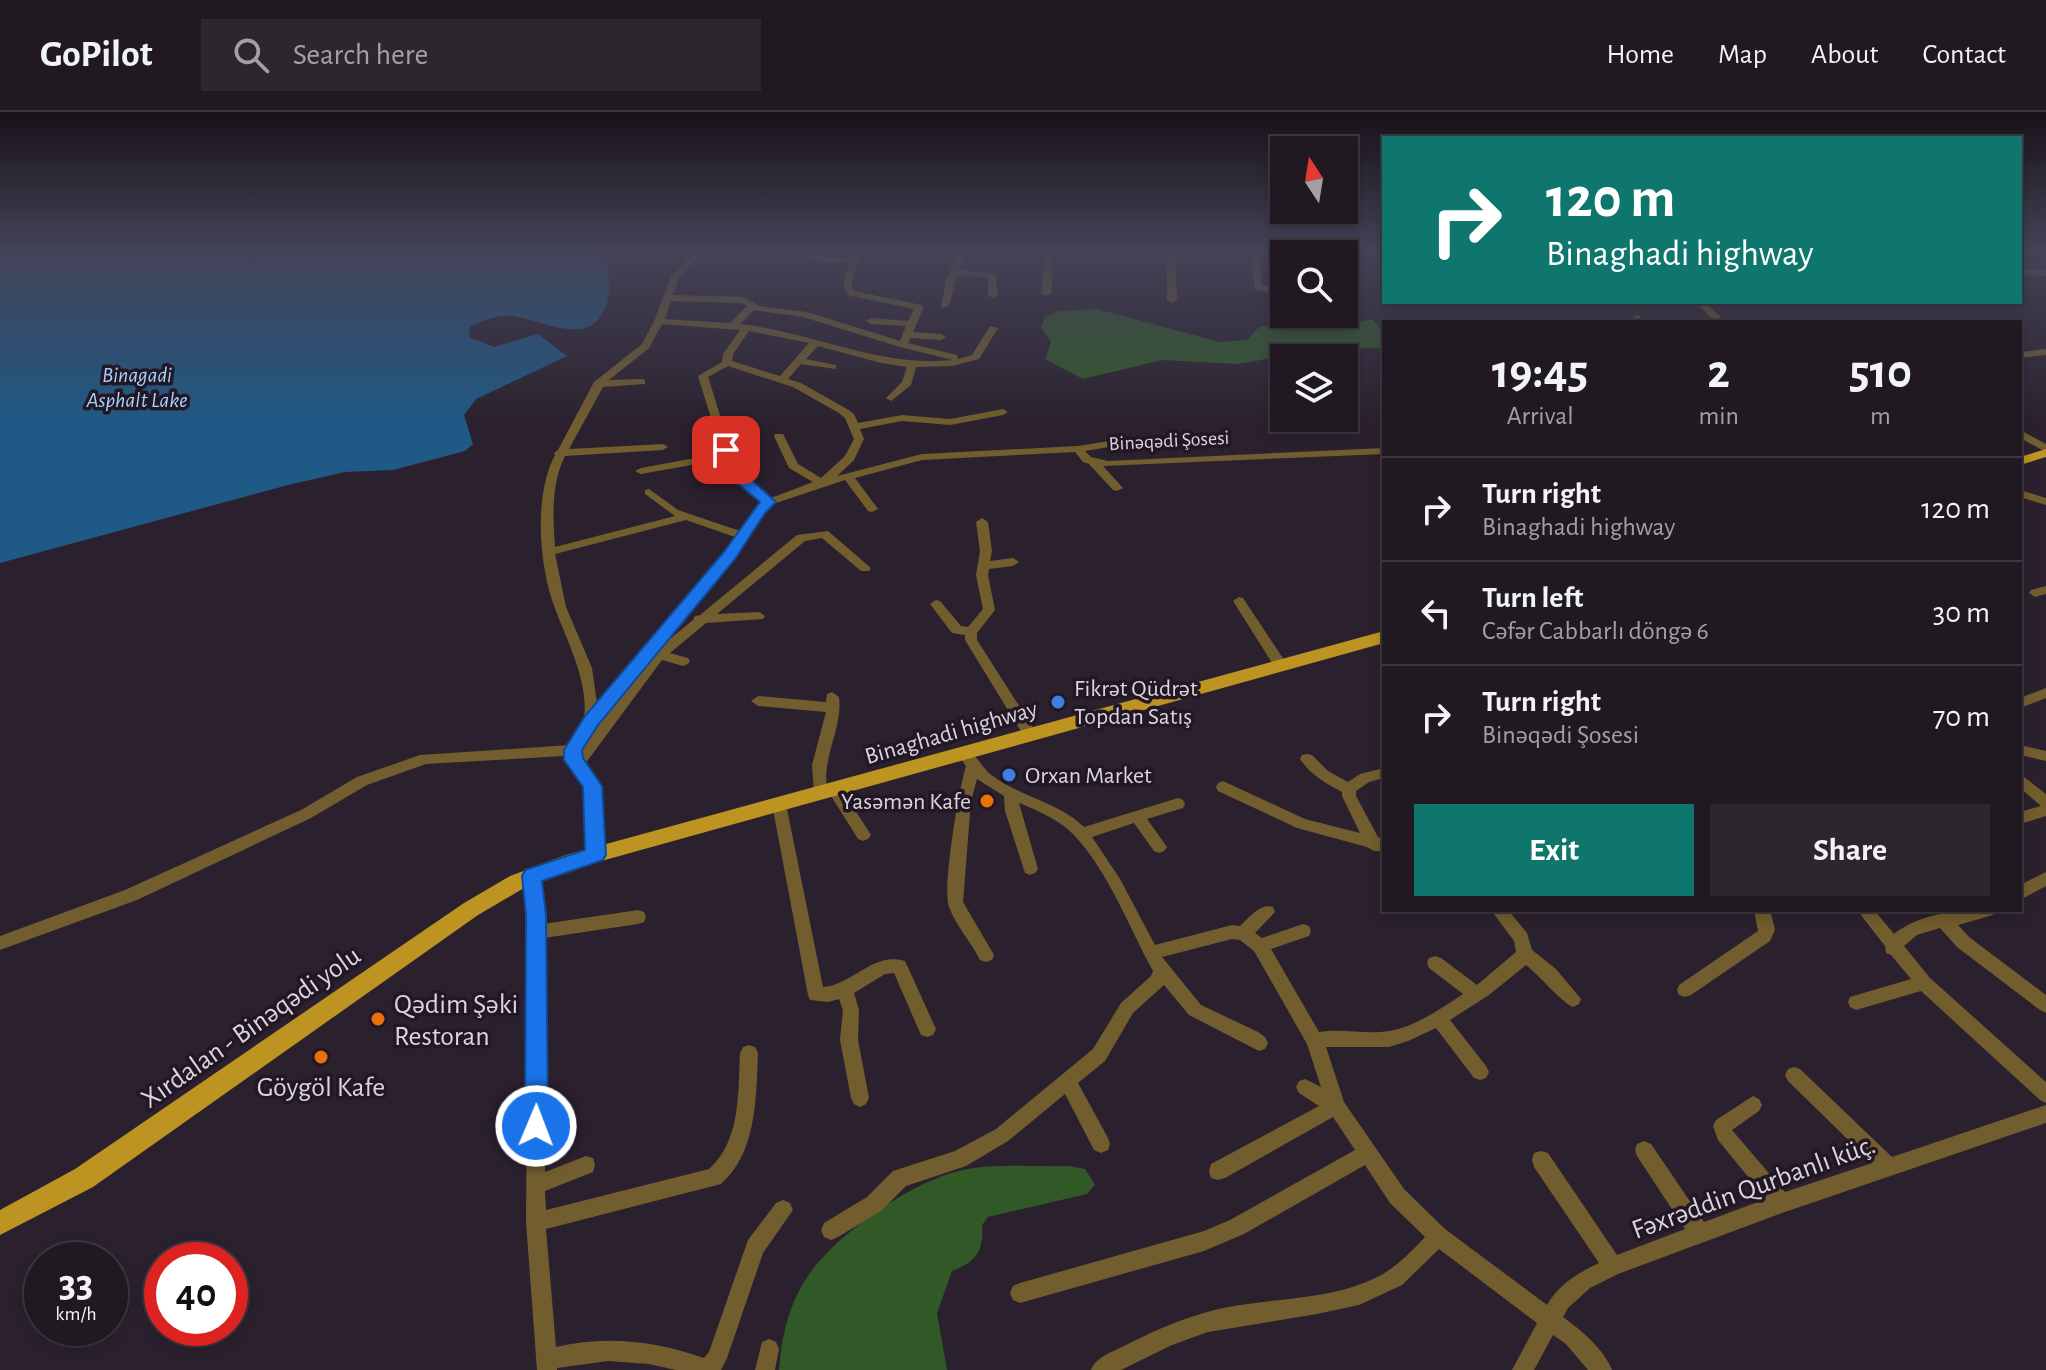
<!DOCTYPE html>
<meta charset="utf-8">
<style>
:root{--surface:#201922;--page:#2d262f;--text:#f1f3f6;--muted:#a2a0a5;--line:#3d3840;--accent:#0f766e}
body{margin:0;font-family:"Alegreya Sans",sans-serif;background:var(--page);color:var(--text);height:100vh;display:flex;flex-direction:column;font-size:30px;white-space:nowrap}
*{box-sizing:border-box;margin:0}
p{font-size:26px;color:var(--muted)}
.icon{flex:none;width:44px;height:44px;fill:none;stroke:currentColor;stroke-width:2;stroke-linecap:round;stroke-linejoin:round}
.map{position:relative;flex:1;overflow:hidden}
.details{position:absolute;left:1382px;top:208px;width:640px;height:592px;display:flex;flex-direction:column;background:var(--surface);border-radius:0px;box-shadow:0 4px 12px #0003,0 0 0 2px var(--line)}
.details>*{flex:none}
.hud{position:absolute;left:1382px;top:24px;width:640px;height:168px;border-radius:0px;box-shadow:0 4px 12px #0003,0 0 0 2px var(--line);background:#0f766e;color:#fff;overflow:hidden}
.needle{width:52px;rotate:348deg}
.buttons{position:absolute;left:1270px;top:24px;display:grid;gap:16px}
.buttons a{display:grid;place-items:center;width:88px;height:88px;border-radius:0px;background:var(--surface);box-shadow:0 4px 12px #0003,0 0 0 2px var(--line);font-size:40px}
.speed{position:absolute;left:24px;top:1130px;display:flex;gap:16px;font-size:40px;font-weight:700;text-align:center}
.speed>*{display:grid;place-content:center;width:104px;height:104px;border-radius:50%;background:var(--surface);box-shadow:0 4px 12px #0003,0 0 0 2px var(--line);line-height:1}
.speed small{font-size:20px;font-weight:400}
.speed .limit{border:12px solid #d22;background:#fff;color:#111}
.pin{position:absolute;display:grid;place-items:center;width:68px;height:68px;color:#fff;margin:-34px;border-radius:16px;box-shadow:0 4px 12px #0006}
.me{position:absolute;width:88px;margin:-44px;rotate:1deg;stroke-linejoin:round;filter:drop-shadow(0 0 6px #0008)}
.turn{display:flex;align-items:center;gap:28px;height:168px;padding:0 32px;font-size:36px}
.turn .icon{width:104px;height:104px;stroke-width:2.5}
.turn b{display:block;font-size:56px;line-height:68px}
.eta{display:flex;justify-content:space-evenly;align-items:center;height:136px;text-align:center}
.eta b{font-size:48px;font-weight:600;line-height:56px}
.action{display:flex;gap:16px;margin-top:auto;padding:16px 32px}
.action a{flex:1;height:92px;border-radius:0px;background:var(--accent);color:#fff;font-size:32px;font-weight:600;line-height:92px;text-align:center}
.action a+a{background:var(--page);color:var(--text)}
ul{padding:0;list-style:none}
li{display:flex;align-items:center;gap:24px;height:104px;padding:0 32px;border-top:2px solid var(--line)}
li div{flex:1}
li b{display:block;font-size:30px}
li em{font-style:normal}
header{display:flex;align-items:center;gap:48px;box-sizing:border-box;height:112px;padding:0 40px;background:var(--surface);border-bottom:2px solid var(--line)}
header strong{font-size:38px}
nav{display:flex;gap:44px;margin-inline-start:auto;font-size:28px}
.search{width:560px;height:72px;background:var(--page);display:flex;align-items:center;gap:20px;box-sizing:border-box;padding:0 28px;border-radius:0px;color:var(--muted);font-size:30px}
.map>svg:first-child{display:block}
.green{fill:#315928}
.water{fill:#1f5985}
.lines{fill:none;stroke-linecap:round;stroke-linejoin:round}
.minor{fill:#715d2e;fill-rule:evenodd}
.major{fill:#bd9321;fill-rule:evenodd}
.route{fill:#1a73e8;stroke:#114b97;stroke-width:2}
.shop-dot{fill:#3f7fe0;stroke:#221724;stroke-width:3}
.food-dot{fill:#e8710a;stroke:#221724;stroke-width:3}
.labels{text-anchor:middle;stroke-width:7;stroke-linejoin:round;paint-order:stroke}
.far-street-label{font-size:20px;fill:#dbd4dd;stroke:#221724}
.far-water-label{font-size:22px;font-style:italic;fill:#a6d4fc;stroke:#221724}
.poi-label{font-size:24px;fill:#dbd4dd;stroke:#221724;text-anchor:start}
.street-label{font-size:24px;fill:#dbd4dd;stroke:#221724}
.near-poi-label{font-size:28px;fill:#dbd4dd;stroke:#221724;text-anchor:start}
.near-street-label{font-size:28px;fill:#dbd4dd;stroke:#221724}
</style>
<header>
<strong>GoPilot</strong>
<div class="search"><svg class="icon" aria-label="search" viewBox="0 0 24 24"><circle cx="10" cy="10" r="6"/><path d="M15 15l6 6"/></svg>Search here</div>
<nav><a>Home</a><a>Map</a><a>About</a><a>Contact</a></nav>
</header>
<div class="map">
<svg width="2046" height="1258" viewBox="0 0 2046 1258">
<rect width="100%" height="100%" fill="#2b212e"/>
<g class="green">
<polygon points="1097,197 1220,230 1247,228 1260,214 1321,218 1372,207 1384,220 1384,236 1300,235 1267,247 1237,252 1162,248 1083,267 1045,247 1051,230 1041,215 1045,205 1059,199"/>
<path d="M1068,1054l17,3 10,16 -8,9 -99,23 -6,8c2,25 -6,37 -30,46l-15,42 10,57h-168c2,-30 9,-62 25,-88 27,-45 109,-102 159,-112 34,-7 71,-3 105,-4z"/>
</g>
<path class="water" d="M0,138h607c-1,19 6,37 -1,56 -16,42 -58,16 -88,11 -18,-4 -32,2 -48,10l-1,10 25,10 44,-13 29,22 -91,43 -12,16 9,29 -8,7 -72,19 -48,2 -57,13 -288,78z"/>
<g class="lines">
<g class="minor">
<path d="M696,138h9l-26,28 -6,17 71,2 15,9 48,6 93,29 6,-15 -35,-2 -5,-3 5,-3 37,3 6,-12 -67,-14 -4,-12 6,-20 -33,-1 -21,-12h11l12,6 33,2 3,-8h8l-11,33 3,8 68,14 2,2 -11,25 28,2 5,3 -5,3 -30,-2 -3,5 49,12 1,4 14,-4 18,-29 8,2 -19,31 -27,7 -36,1 -5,18 -20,16 -5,-3 16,-16 5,-15 -26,-4 -63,-17 -12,13 30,6v4l-35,-5 -13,15 13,4 46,26 7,5 4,9 44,-8 48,4 53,-10 5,3 -5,3 -53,10 -48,-4 -42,8 4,10 -10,21 -17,16 85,-22 156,-8 50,-8 4,1v4l-47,8 6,6 17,4 276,-13v6l-281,12 20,22 -6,3 -4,-1 -24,-26 -6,-2 -8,-10 -153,8 -67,18 23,31 -6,3 -4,-1 -23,-31 -72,24 -10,8 -29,46 -75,90 34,-28 2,-4 5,-1 97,-80 31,-4 43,37 -2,3h-8l-39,-33 -17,3 -88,73 42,-2 6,4 -2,3 -57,4 -36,30 18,5 2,3 -2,3 -5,2 -21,-6 -77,104 14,22 5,69 -3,4 -5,2 -5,-2 -3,-4 -3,-68 -20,-31 -139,8 -59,21 -56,33 -174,82 -137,50v-14l125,-46 176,-80 56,-33 63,-22 150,-10c5,-8 13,-18 14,-27 5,-35 -16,-75 -28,-107 -17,-42 -23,-115 -1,-156l-1,-2 4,-3 36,-68 48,-38 12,-23 17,-44zM671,189l71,2 5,3 -17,17 -65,-4zM754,198l49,7 97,30 53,13c-73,8 -141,-28 -213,-36zM662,212l78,6 -17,24 -1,8 -24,14 24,77 -81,15 -6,3 6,3 84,-15 12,19 25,24 -7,6 -15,23 -62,-21 -29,-21 -4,1v4l30,22 -120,31c-2,-31 -4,-63 10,-91l98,-6 5,-3 -5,-3 -94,5 34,-62 42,-3v-4l-4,-1 -32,1 40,-32zM749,219l60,12 -29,33 -48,-15 1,-7zM728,254l65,21 46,26 6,5 9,21 -9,17 -24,22 -23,-14 -15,-30h-8l-1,2 15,32 24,14 -42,16c-42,-33 -47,-74 -63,-121zM686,408l49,17 -9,15 -129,151 -5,-35 -26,-61 -11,-53zM641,558l-54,71 9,-18z"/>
<polygon points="959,138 967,138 959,158 995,162 998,183 993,186 988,183 988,166 957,163 949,194 941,196 946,168"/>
<polygon points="1046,138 1054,138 1051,181 1046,184 1041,181"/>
<polygon points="1167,138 1175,138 1177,188 1172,191 1167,188"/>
<polygon points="1250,138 1286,142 1284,142 1284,147 1259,144 1262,174 1284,177 1284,183 1255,178"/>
<polygon points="2020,157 2046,158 2046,164 2020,163"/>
<polygon points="1344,182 1348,183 1348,187 1344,188"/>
<polygon points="1695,190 1705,190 1726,210 1716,210"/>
<polygon points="1638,203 1646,210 1636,210 1633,206"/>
<polygon points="2046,237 2046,243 2020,246 2020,240"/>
<polygon points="2020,318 2046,332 2046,340 2020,326"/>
<polygon points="2020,378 2046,386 2046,393 2020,385"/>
<polygon points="982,406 988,410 992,439 990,449 1013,446 1019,450 1013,454 989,457 988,463 995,498 977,521 977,528 1037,622 1030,627 1025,626 965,528 965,523 952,521 930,492 936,488 940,489 961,514 968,515 983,497 976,463 980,439 976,410"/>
<polygon points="2046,474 2046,482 2035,485 2029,481 2031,478"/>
<polygon points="1239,485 1243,486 1286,551 1288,554 1286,557 1276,557 1233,489"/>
<polygon points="2046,576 2046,586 2020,596 2020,586"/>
<path d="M832,580l7,5c4,31 -17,59 -12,91l7,-5 5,2 32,50 -3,4 -5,2 -5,-2 -30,-48 -2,6h-10l-2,-4 -2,-28 14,-53 -68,-6 -7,-5 7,-5 68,6 1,-8z"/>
<polygon points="2020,633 2046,639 2046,649 2020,643"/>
<path d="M964,636c11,4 17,18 26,26 29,23 67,27 94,53l94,-29 5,2 2,4 -2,4 -36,11 20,28 -3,4 -5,2 -5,-2 -20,-28 -42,14 28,42 35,66 77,-20 8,1c9,-8 20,-23 33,-19l2,5 -20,21 7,5 41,-14 6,2 2,5 -2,5 -38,13 48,83c24,-4 47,3 70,-1 26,-4 53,-23 74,-37l-34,-26 -2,-5 2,-5 6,-2 6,2 36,27 39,-33 -2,-11 -23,-31h17l19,23 5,17 24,19 25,30 -2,5 -6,3c-12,-5 -34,-32 -47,-42l-37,30 -39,25 36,46 3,6 -3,6 -6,2 -6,-2 -38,-50 -28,13 -19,6h-63l18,55 60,87 41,40 102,76c12,-21 31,-32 52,-42l-65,-96 -2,-7 2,-7 7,-2 7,2 69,102 68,-26 -48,-73 -2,-6 2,-6 7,-3 7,3 53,78 62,-23 -48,-59 -5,-14 3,-6 37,-24 6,3 3,6 -3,6 -27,19 53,62 87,-29 -84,-82 -3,-6 3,-6 6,-2 6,2 92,88 154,-52v18l-264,90 -164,61 -28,14 -22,20 -5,9c18,13 41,32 49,53h-24l-22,-26 -13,-9 -19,35h-22l25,-47 -98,-74 -37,36 -43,20 -42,9 -109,18 -36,13 -51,25h-30c5,-13 21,-18 33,-24 33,-17 68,-32 104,-39 47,-9 100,-7 145,-28 21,-9 37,-26 52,-42l-35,-34 -25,-38 -121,69 -40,17 -184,52 -7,-3 -3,-7 3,-7 7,-3 184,-52 26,-11 125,-70 -22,-33 -108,61 -7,2 -7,-2 -2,-7 2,-7 108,-58 -20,-13 -3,-6 3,-6 6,-2 16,8 -14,-43 -53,-93 -14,-11 -8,-1 -70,18 39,48 57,27 7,5 3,6 -3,6 -6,2 -70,-36 -25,-30 -31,28 -28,48 -27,22 30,55 2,6 -2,6 -7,3 -7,-3 -29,-56 -57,47 -42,25 -60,20 -25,25 -43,26 -7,3 -7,-3 -3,-7 3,-7 43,-26 26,-26 62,-20 41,-22 97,-80 28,-46 30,-27 2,-5c-25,-45 -49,-112 -89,-145 -14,-10 -30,-17 -45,-23l19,66 -3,4 -5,2 -5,-2 -20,-62 -1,-15 -27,-17 -6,22 -8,101 31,53 -2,5 -6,2 -6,-2c-9,-18 -24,-34 -31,-53 -7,-18 10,-119 17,-141l-9,-13 2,-4z"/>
<path d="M1307,642l5,1 16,16 20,11 12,-8 24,-6v10l-15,4 -13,9v5l22,41 6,2v12h-10l-7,-4 -70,-19 -79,-37 -2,-4 2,-4 5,-2 82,38 55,14 -18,-37v-4c-17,-9 -31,-17 -42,-33l2,-4z"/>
<polygon points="2020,662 2046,682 2046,704 2020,712 2020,700 2041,694 2020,676"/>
<path d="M779,686l5,2 2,4 37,183c29,-2 51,-36 82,-26l31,68 -3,6 -6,2 -6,-2 -27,-62 -9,1 -31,19 5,17 -1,30 11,58 -3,6 -6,3 -6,-3 -3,-6 -11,-58 3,-30 -4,-11 -11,3 -18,-2 -2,-5 -36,-191 2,-4z"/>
<path d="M532,758l5,1 3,5 3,48 95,-14 6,2 2,5 -2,5 -6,2 -94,14 1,234 41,-16 7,2 2,7 -2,7 -48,19 1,19 163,-41c32,-28 29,-77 31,-116l3,-6 6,-2 6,2 3,6c-2,45 -1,99 -37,131l-175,45 10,118c50,-12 100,-6 148,11l5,-6 39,-112 28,-37 7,-3 7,3 3,7 -30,43 -36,105 -6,12h-45l-27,-6 -41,-3 -51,7v2h-20l-11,-148 2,-290 -4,-56 3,-5z"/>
<polygon points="2046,760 2046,774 2020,788 2020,773"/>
<polygon points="1754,798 1770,798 1775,818 1770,829 1691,883 1685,885 1679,883 1677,878 1679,873 1758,819"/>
<path d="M1857,798h17l20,24c28,-22 66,-24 101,-24l-2,5 -35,10 11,12 77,58v18l-6,-3 -83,-63 -17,-19 -23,7 -13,11 26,32 116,104v21l-6,-3 -119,-109 -65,19 -6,-3 -2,-5 2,-5 61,-18 -20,-24 -5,-2 -1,-7z"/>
<polygon points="769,1227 776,1230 779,1237 775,1258 755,1258 762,1230"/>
</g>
<g class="major">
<polygon points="2046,337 2046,345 2020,353 2020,345"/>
<polygon points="1384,519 1384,531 569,758 524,776 478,803 93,1075 0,1123 0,1098 75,1057 464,791 510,764 566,743"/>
</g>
</g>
<linearGradient id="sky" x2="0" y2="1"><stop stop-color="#181219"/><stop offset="0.44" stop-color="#444357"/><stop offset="1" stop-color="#444357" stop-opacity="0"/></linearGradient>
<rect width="2046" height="314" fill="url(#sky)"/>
<polygon class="route" points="726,334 733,338 747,364 776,390 765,401 735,447 598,613 582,638 583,646 602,674 606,743 603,748 542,769 546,803 548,1014 545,1023 536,1026 528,1023 525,1014 526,803 522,764 525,758 585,738 583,675 564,648 564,638 585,604 724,440 760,390 736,370 719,338"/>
<g class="shop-dot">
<circle cx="1058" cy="590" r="8"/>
<circle cx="1009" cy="663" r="8"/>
</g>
<g class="food-dot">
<circle cx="987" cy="689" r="8"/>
<circle cx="378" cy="907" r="8"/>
<circle cx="321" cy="945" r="8"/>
</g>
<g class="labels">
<g class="far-street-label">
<text transform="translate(1169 328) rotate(-3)" y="7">Binəqədi Şosesi</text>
</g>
<g class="far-water-label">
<text x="137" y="270">Binagadi<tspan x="137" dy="25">Asphalt Lake</tspan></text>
</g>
<g class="poi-label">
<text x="1074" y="584">Fikrət Qüdrət<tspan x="1074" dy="28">Topdan Satış</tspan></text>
<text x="1025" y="671">Orxan Market</text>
<text x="971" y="697" text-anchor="end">Yasəmən Kafe</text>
</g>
<g class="street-label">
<text transform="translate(951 620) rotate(-16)" y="8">Binaghadi highway</text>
</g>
<g class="near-poi-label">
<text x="394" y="901">Qədim Şəki<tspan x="394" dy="32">Restoran</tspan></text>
<text x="321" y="984" text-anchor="middle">Göygöl Kafe</text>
</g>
<g class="near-street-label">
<text transform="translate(250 914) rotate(-35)" y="10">Xırdalan - Binəqədi yolu</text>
<text transform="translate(1753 1074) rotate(-20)" y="10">Fəxrəddin Qurbanlı küç.</text>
</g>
</g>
</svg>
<div class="buttons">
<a><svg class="needle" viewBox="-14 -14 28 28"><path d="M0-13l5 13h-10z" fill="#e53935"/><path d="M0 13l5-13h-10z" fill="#a2a0a5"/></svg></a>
<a><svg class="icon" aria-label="search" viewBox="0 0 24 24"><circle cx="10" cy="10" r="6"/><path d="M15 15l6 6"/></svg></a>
<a><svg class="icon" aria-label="layers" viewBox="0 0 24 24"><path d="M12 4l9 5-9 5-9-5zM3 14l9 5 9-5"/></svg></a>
</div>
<div class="speed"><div>33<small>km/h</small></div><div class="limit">40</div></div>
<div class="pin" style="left:726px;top:338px;background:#d93025"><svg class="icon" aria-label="arrive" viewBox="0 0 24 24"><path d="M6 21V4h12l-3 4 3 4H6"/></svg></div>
<svg class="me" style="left:536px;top:1014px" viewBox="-20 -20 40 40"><circle r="17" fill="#1a73e8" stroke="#fff" stroke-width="3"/><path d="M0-11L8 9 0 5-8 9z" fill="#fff"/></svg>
<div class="hud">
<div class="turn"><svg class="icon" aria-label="right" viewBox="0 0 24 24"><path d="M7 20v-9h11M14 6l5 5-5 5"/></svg><div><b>120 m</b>Binaghadi highway</div></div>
</div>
<section class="details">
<div class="eta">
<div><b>19:45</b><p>Arrival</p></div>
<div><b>2</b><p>min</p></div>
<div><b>510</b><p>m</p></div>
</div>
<ul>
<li><svg class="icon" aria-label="right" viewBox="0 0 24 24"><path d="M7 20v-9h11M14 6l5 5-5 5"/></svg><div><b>Turn right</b><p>Binaghadi highway</p></div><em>120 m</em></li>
<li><svg class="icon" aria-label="left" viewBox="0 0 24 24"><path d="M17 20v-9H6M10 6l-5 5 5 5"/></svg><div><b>Turn left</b><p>Cəfər Cabbarlı döngə 6</p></div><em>30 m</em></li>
<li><svg class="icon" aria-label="right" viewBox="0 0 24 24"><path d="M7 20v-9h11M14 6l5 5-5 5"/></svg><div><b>Turn right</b><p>Binəqədi Şosesi</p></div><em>70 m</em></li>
</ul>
<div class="action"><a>Exit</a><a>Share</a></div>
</section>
</div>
